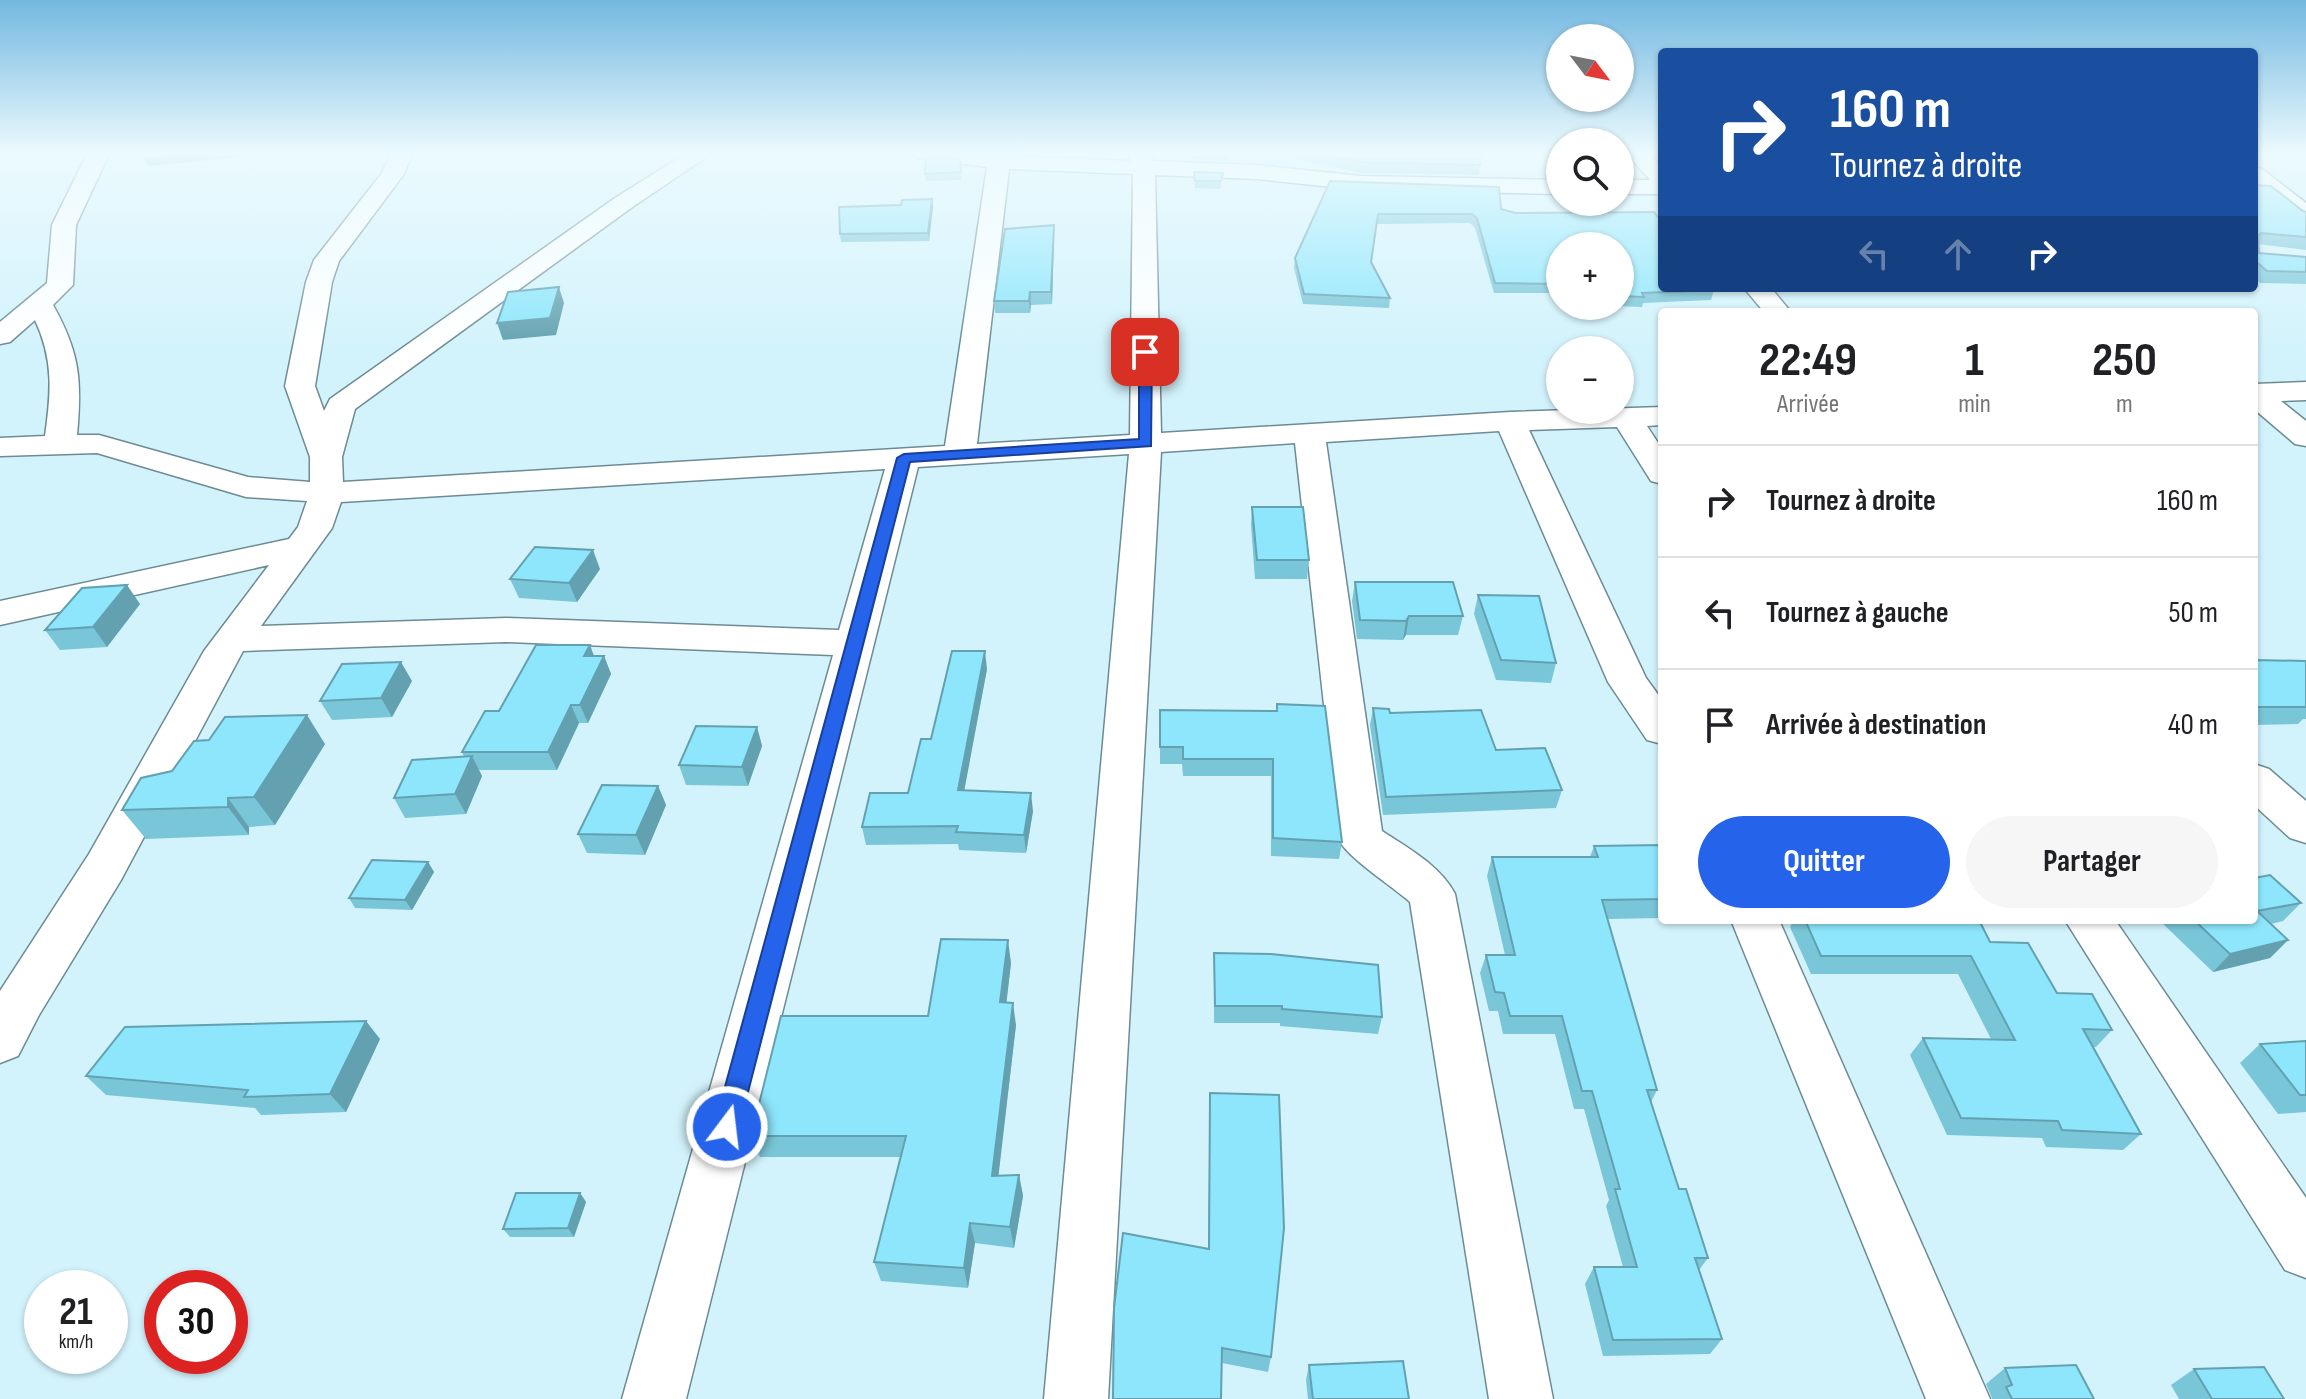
<!DOCTYPE html>
<html lang="fr">
<meta charset="utf-8">
<style>
:root{--surface:#fff;--page:#f6f6f6;--text:#202124;--muted:#757577;--line:#e0e0e0;--accent:#2563eb}
body{margin:0;font-family:"Sofia Sans Condensed",sans-serif;background:var(--page);color:var(--text);height:100vh;display:flex;flex-direction:column;font-size:30px;white-space:nowrap}
*{box-sizing:border-box;margin:0}
p{font-size:26px;color:var(--muted)}
.icon{flex:none;width:44px;height:44px;fill:none;stroke:currentColor;stroke-width:2;stroke-linecap:round;stroke-linejoin:round}
.map{position:relative;flex:1;overflow:hidden}
.panel{position:absolute;left:1658px;top:308px;width:600px;height:616px;display:flex;flex-direction:column;background:var(--surface);border-radius:8px;box-shadow:0 2px 6px #0004}
.panel>*{flex:none}
.top-card{position:absolute;left:1658px;top:48px;width:600px;height:244px;border-radius:8px;box-shadow:0 2px 6px #0004;background:#1a4fa0;color:#fff;overflow:hidden}
.needle{width:52px;rotate:122deg}
.fabs{position:absolute;left:1546px;top:24px;display:grid;gap:16px}
.fabs a{display:grid;place-items:center;width:88px;height:88px;border-radius:50%;background:var(--surface);box-shadow:0 2px 6px #0004;font-size:40px}
.speed{position:absolute;left:24px;top:1270px;display:flex;gap:16px;font-size:40px;font-weight:700;text-align:center}
.speed>*{display:grid;place-content:center;width:104px;height:104px;border-radius:50%;background:var(--surface);box-shadow:0 2px 6px #0004;line-height:1}
.speed small{font-size:20px;font-weight:400}
.speed .limit{border:12px solid #d22;background:#fff;color:#111}
.pin{position:absolute;display:grid;place-items:center;width:68px;height:68px;color:#fff;margin:-34px;border-radius:16px;box-shadow:0 4px 12px #0006}
.me{position:absolute;width:88px;margin:-44px;rotate:15deg;stroke-linejoin:round;filter:drop-shadow(0 0 6px #0008)}
.turn{display:flex;align-items:center;gap:28px;height:168px;padding:0 40px;font-size:36px}
.turn .icon{width:104px;height:104px;stroke-width:2.5}
.turn b{display:block;font-size:56px;line-height:68px}
.lanes{display:flex;align-items:center;height:76px;padding:0 40px;background:#0003;justify-content:center;gap:40px;direction:ltr}
.lanes .off{opacity:.35}
.eta{display:flex;justify-content:space-evenly;align-items:center;height:136px;text-align:center}
.eta b{font-size:48px;font-weight:700;line-height:56px}
.cta{display:flex;gap:16px;margin-top:auto;padding:16px 40px}
.cta a{flex:1;height:92px;border-radius:48px;background:var(--accent);color:#fff;font-size:32px;font-weight:700;line-height:92px;text-align:center}
.cta a+a{background:var(--page);color:var(--text)}
ul{padding:0;list-style:none}
li{display:flex;align-items:center;gap:24px;height:112px;padding:0 40px;border-top:2px solid var(--line)}
li div{flex:1}
li b{display:block;font-size:30px}
li em{font-style:normal}
.map>svg:first-child{display:block}
.lines{fill:none;stroke-linecap:round;stroke-linejoin:round}
.minor-casing{stroke:#6d8b93;stroke-width:3}
.minor{fill:#fff;fill-rule:evenodd}
.wall{fill:#79c6d9}
.shaded-wall{fill:#63a1b0}
.building{fill:#8de6fc;stroke:#63a1b0;stroke-width:2}
.route{fill:#2563eb;stroke:#184099;stroke-width:2}
</style>
<div class="map">
<svg width="2306" height="1399" viewBox="0 0 2306 1399">
<rect width="100%" height="100%" fill="#d3f3fc"/>
<g class="lines">
<defs>
<g id="minor">
<path d="M88,152h22l-34,73 -3,60 -20,20c27,48 29,76 24,130h22l149,42 62,5v-25l-25,-71 21,-104 8,-22 68,-87 9,-21h22l-9,22 -65,87 -7,21 -17,104 9,25 6,-12 285,-201 73,-46h26l-83,56 -276,201 -13,48 1,25 602,-36 42,-279 -69,-9 -10,-6 223,9 -2,-9h22l2,9 104,4 104,11 199,4v14l-199,-4 -104,-11 -102,-4 6,258 349,-21 152,-5v18l-15,1 15,23v35l-11,-3 -34,-54 -88,3 117,248 16,22v44l-15,-4 -39,-58 -109,-251 -173,11 56,389c26,17 59,35 73,63l98,505h-64l-79,-497c-18,-16 -62,-44 -71,-62l-44,-397 -134,9 -53,947h-64l85,-945 -211,13 -232,932h-64l211,-744 -327,-13 -263,9 -122,229 -82,135 -21,41 -18,7v-72l89,-137 115,-203 65,-86 -269,60v-24l289,-62 9,-12 9,-26 -61,-4 -149,-44 -97,3v-18l45,-2c6,-42 9,-76 -10,-116l-25,22 -10,2v-22l47,-39 5,-58zM1009,169l124,5 -3,261 -153,9zM885,469l-46,161 -333,-12 -245,8 71,-98 9,-26z"/>
<polygon points="1625,152 1648,152 1662,167 1662,194 1620,194 1620,180 1650,180"/>
<polygon points="2254,167 2262,169 2306,203 2306,222 2298,220 2254,185"/>
<polygon points="1744,288 1771,288 1791,312 1764,312"/>
<polygon points="2306,382 2306,400 2281,401 2306,421 2306,446 2295,444 2254,409 2254,384"/>
<polygon points="2254,764 2269,769 2306,801 2306,843 2290,838 2254,805"/>
<polygon points="1731,920 1779,920 1990,1399 1926,1399"/>
<polygon points="2065,920 2115,920 2306,1198 2306,1278 2285,1270"/>
</g>
</defs>
<use href="#minor" class="minor-casing"/>
<use href="#minor" class="minor"/>
</g>
<g class="wall">
<polygon points="1191,152 1230,152 1228,161 1192,159"/>
<polygon points="1296,152 1480,152 1480,165 1479,175 1361,173 1296,159"/>
<polygon points="960,159 961,180 926,181 925,174"/>
<polygon points="1194,172 1223,173 1220,189 1195,188"/>
<polygon points="1330,181 1499,187 1501,209 1515,213 1654,212 1662,222 1662,288 1712,288 1714,290 1711,300 1643,303 1642,307 1613,306 1620,306 1620,246 1560,246 1560,293 1494,293 1475,228 1470,223 1377,224 1372,262 1390,298 1389,308 1303,304 1294,268 1295,258"/>
<polygon points="2254,185 2306,212 2306,250 2258,244 2259,253 2306,257 2306,284 2260,283 2254,278"/>
<polygon points="932,199 933,207 929,241 841,242 840,234 901,205"/>
<polygon points="1054,236 1052,304 1031,305 1030,313 995,313 994,301"/>
<polygon points="1252,507 1309,560 1307,579 1255,579 1251,525"/>
<polygon points="600,569 577,602 519,598 510,579"/>
<polygon points="1355,582 1463,616 1458,635 1406,635 1403,640 1357,639 1352,601"/>
<polygon points="1478,595 1556,663 1551,683 1496,680 1474,614"/>
<polygon points="140,604 107,647 60,650 45,630"/>
<polygon points="594,656 604,656 611,674 588,723 579,723 557,770 479,770 482,776 466,814 405,818 394,798 464,757 462,752 499,711"/>
<polygon points="2254,660 2306,661 2306,719 2303,719 2298,724 2254,725"/>
<polygon points="987,669 964,790 1033,811 1026,853 959,850 958,844 866,845 862,827 908,793 931,739"/>
<polygon points="412,681 392,717 332,720 320,701"/>
<polygon points="1373,708 1496,750 1562,790 1556,808 1383,815 1370,725"/>
<polygon points="1160,710 1276,711 1342,842 1339,859 1271,856 1271,776 1183,776 1182,764 1160,764"/>
<polygon points="757,727 762,746 748,786 686,785 679,765"/>
<polygon points="209,740 325,744 275,825 249,827 249,835 146,839 122,810"/>
<polygon points="658,786 666,805 645,855 587,853 578,834"/>
<polygon points="1662,845 1662,918 1607,919 1657,1090 1651,1102 1679,1189 1708,1258 1699,1270 1722,1339 1710,1354 1603,1356 1585,1284 1594,1267 1623,1267 1606,1206 1609,1200 1584,1109 1574,1109 1555,1034 1503,1034 1498,1011 1489,1011 1480,973 1486,955 1505,955 1487,876 1492,857 1590,857 1594,846"/>
<polygon points="428,862 434,872 412,910 355,908 349,898"/>
<polygon points="2254,878 2301,903 2283,921 2271,924 2288,940 2270,958 2213,972 2159,920 2254,920"/>
<polygon points="1794,920 1979,920 1990,942 2057,993 2112,1030 2096,1047 2093,1047 2141,1134 2123,1150 2046,1147 2042,1138 1947,1135 1910,1055 1923,1038 1991,1039 1958,974 1811,974 1790,927"/>
<polygon points="1214,953 1382,1017 1378,1034 1280,1026 1280,1023 1214,1023"/>
<polygon points="1011,963 1006,1002 1016,1025 998,1176 1019,1175 1023,1196 1014,1248 975,1243 968,1288 881,1281 874,1262 901,1157 760,1157 751,1136 928,1016"/>
<polygon points="380,1039 346,1112 261,1115 255,1108 106,1095 86,1076"/>
<polygon points="2306,1041 2306,1112 2278,1114 2240,1063 2260,1044"/>
<polygon points="1210,1093 1271,1357 1268,1372 1222,1363 1208,1248"/>
<polygon points="580,1193 586,1202 574,1237 510,1237 503,1229"/>
<polygon points="1309,1365 1409,1399 1308,1399 1306,1380"/>
<polygon points="2005,1368 2094,1399 1991,1399 1992,1398 1986,1384"/>
<polygon points="2194,1369 2284,1399 2179,1399 2171,1385"/>
</g>
<g class="shaded-wall">
<polygon points="206,152 244,152 239,157 148,166 144,158"/>
<polygon points="932,199 933,207 929,241 928,233"/>
<polygon points="1054,225 1054,236 1052,304 1051,292"/>
<polygon points="559,287 564,303 556,335 503,340 497,323"/>
<polygon points="1030,292 1031,305 1030,313 1029,301"/>
<polygon points="593,550 600,569 577,602 569,583"/>
<polygon points="127,585 140,604 107,647 93,627"/>
<polygon points="1409,616 1406,635 1403,640 1406,621"/>
<polygon points="590,645 597,664 584,656"/>
<polygon points="985,651 987,669 961,808 958,790"/>
<polygon points="604,656 611,674 588,723 580,705"/>
<polygon points="401,662 412,681 392,717 381,698"/>
<polygon points="571,705 579,723 557,770 548,752"/>
<polygon points="307,715 325,744 275,825 254,797"/>
<polygon points="757,727 762,746 748,786 742,767"/>
<polygon points="472,756 482,776 466,814 455,794"/>
<polygon points="658,786 666,805 645,855 636,835"/>
<polygon points="1031,793 1033,811 1026,853 1024,835"/>
<polygon points="228,798 249,827 249,835 228,807"/>
<polygon points="428,862 434,872 412,910 405,900"/>
<polygon points="1008,940 1011,963 1004,1025 1000,1002"/>
<polygon points="2288,940 2270,958 2213,972 2230,954"/>
<polygon points="1013,1003 1016,1025 996,1197 992,1176"/>
<polygon points="366,1021 380,1039 346,1112 330,1094"/>
<polygon points="1019,1175 1023,1196 1014,1248 1010,1227"/>
<polygon points="580,1193 586,1202 574,1237 568,1228"/>
<polygon points="970,1223 975,1243 968,1288 964,1268"/>
</g>
<g class="building">
<polygon points="149,152 206,152 144,158"/>
<polygon points="1315,152 1480,152 1480,165 1362,162"/>
<polygon points="926,155 960,159 961,172 925,174"/>
<polygon points="1194,172 1223,173 1221,181 1195,181"/>
<polygon points="1330,181 1499,187 1501,209 1515,213 1654,212 1662,222 1662,288 1712,288 1714,290 1642,293 1644,297 1620,296 1620,246 1560,246 1560,284 1495,283 1477,218 1472,214 1378,214 1371,262 1390,298 1304,294 1295,258"/>
<polygon points="2254,185 2271,186 2303,211 2306,212 2306,237 2261,233 2258,236 2259,253 2306,257 2306,272 2267,271 2254,260"/>
<polygon points="932,199 928,233 840,234 839,207 901,205 902,200"/>
<polygon points="1054,225 1051,292 1030,292 1029,301 994,301 1005,229"/>
<polygon points="559,287 550,318 497,323 508,292"/>
<polygon points="1252,507 1303,507 1309,560 1257,560"/>
<polygon points="535,547 593,550 569,583 510,579"/>
<polygon points="1355,582 1453,582 1463,616 1409,616 1406,621 1360,620"/>
<polygon points="127,585 93,627 45,630 82,588"/>
<polygon points="1478,595 1539,596 1556,663 1501,660"/>
<polygon points="536,645 590,645 584,656 604,656 580,705 571,705 548,752 462,752 485,711 499,711"/>
<polygon points="952,651 985,651 958,790 1031,793 1024,835 956,832 958,826 862,827 870,793 908,793 921,739 931,739"/>
<polygon points="2254,660 2306,661 2306,707 2254,707"/>
<polygon points="401,662 381,698 320,701 342,664"/>
<polygon points="1277,704 1325,706 1342,842 1273,838 1273,759 1183,759 1183,747 1160,747 1160,710 1277,711"/>
<polygon points="1373,708 1389,709 1390,713 1481,710 1496,750 1545,748 1562,790 1386,797"/>
<polygon points="307,715 254,797 228,798 228,807 122,810 141,778 172,771 194,741 209,740 225,717"/>
<polygon points="696,726 757,727 742,767 679,765"/>
<polygon points="472,756 455,794 394,798 412,760"/>
<polygon points="602,785 658,786 636,835 578,834"/>
<polygon points="1662,845 1662,899 1602,900 1657,1090 1647,1090 1679,1189 1686,1189 1708,1258 1695,1258 1722,1339 1613,1340 1594,1267 1637,1267 1615,1189 1620,1189 1592,1091 1582,1091 1562,1016 1510,1016 1504,993 1495,992 1486,955 1515,955 1492,857 1598,857 1594,846"/>
<polygon points="372,860 428,862 405,900 349,898"/>
<polygon points="2270,875 2301,903 2257,911 2288,940 2230,954 2194,920 2254,920 2254,878"/>
<polygon points="1805,920 1979,920 1990,942 2028,943 2057,993 2092,994 2112,1030 2083,1029 2141,1134 2062,1130 2058,1121 1961,1118 1923,1038 2015,1040 1971,956 1821,956"/>
<polygon points="941,939 1008,940 1000,1002 1013,1003 992,1176 1019,1175 1010,1227 970,1223 964,1268 874,1262 906,1136 751,1136 781,1016 928,1016"/>
<polygon points="1214,953 1271,954 1378,965 1382,1017 1282,1009 1282,1006 1215,1006"/>
<polygon points="366,1021 330,1094 244,1097 248,1090 86,1076 125,1027"/>
<polygon points="2306,1041 2306,1095 2300,1095 2260,1044"/>
<polygon points="1210,1093 1279,1095 1284,1228 1271,1357 1222,1348 1221,1399 1113,1399 1114,1308 1123,1233 1209,1249"/>
<polygon points="516,1193 580,1193 568,1228 503,1229"/>
<polygon points="1403,1361 1409,1399 1313,1399 1309,1365"/>
<polygon points="2076,1365 2094,1399 2012,1399 2006,1387 2012,1385 2005,1368"/>
<polygon points="2264,1367 2284,1399 2212,1399 2194,1369"/>
</g>
<linearGradient id="sky" x2="0" y2="1"><stop stop-color="#73b8e0"/><stop offset="0.44" stop-color="#ebfafe"/><stop offset="1" stop-color="#ebfafe" stop-opacity="0"/></linearGradient>
<rect width="2306" height="348" fill="url(#sky)"/>
<polygon class="route" points="1145,348 1152,352 1151,446 910,462 739,1127 735,1135 727,1138 718,1135 714,1127 897,458 904,454 1139,439 1139,352"/>
</svg>
<div class="fabs">
<a><svg class="needle" viewBox="-14 -14 28 28"><path d="M0-13l5 13h-10z" fill="#e53935"/><path d="M0 13l5-13h-10z" fill="#757577"/></svg></a>
<a><svg class="icon" aria-label="search" viewBox="0 0 24 24"><circle cx="10" cy="10" r="6"/><path d="M15 15l6 6"/></svg></a>
<a>+</a>
<a>−</a>
</div>
<div class="speed"><div>21<small>km/h</small></div><div class="limit">30</div></div>
<div class="pin" style="left:1145px;top:352px;background:#d93025"><svg class="icon" aria-label="arrive" viewBox="0 0 24 24"><path d="M6 21V4h12l-3 4 3 4H6"/></svg></div>
<svg class="me" style="left:727px;top:1127px" viewBox="-20 -20 40 40"><circle r="17" fill="#2563eb" stroke="#fff" stroke-width="3"/><path d="M0-11L8 9 0 5-8 9z" fill="#fff"/></svg>
<div class="top-card">
<div class="turn"><svg class="icon" aria-label="right" viewBox="0 0 24 24"><path d="M7 20v-9h11M14 6l5 5-5 5"/></svg><div><b>160 m</b>Tournez à droite</div></div>
<div class="lanes"><svg class="icon off" aria-label="left" viewBox="0 0 24 24"><path d="M17 20v-9H6M10 6l-5 5 5 5"/></svg><svg class="icon off" aria-label="ahead" viewBox="0 0 24 24"><path d="M12 20V5M6 11l6-6 6 6"/></svg><svg class="icon" aria-label="right" viewBox="0 0 24 24"><path d="M7 20v-9h11M14 6l5 5-5 5"/></svg></div>
</div>
<section class="panel">
<div class="eta">
<div><b>22:49</b><p>Arrivée</p></div>
<div><b>1</b><p>min</p></div>
<div><b>250</b><p>m</p></div>
</div>
<ul>
<li><svg class="icon" aria-label="right" viewBox="0 0 24 24"><path d="M7 20v-9h11M14 6l5 5-5 5"/></svg><div><b>Tournez à droite</b></div><em>160 m</em></li>
<li><svg class="icon" aria-label="left" viewBox="0 0 24 24"><path d="M17 20v-9H6M10 6l-5 5 5 5"/></svg><div><b>Tournez à gauche</b></div><em>50 m</em></li>
<li><svg class="icon" aria-label="arrive" viewBox="0 0 24 24"><path d="M6 21V4h12l-3 4 3 4H6"/></svg><div><b>Arrivée à destination</b></div><em>40 m</em></li>
</ul>
<div class="cta"><a>Quitter</a><a>Partager</a></div>
</section>
</div>
